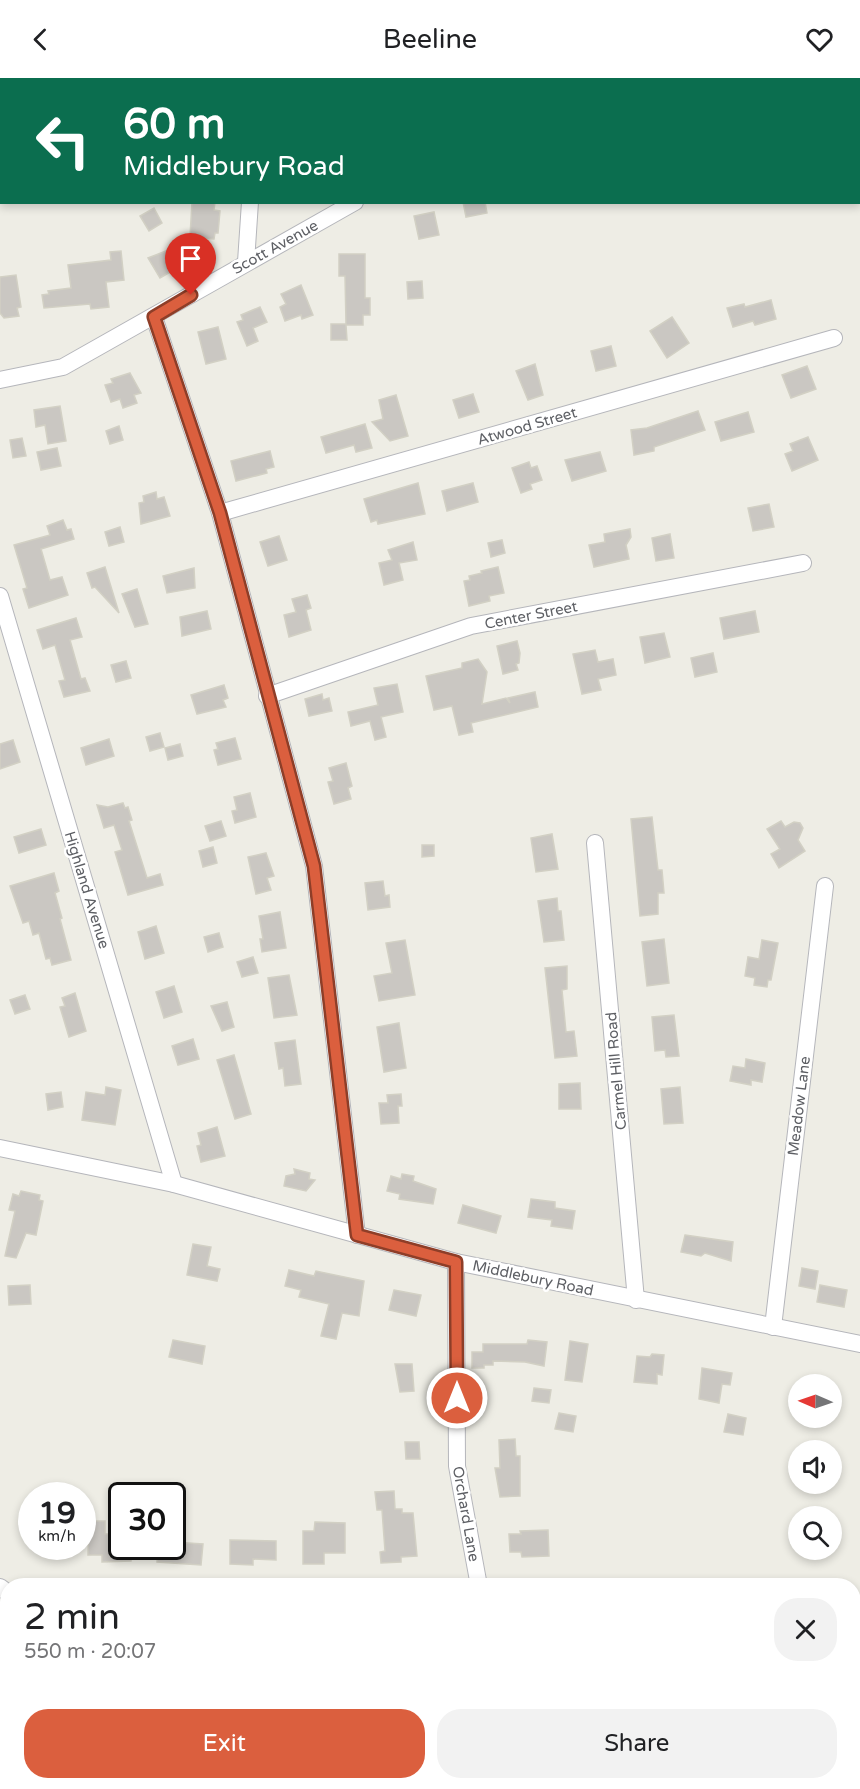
<!DOCTYPE html>
<meta charset="utf-8">
<style>
:root{--surface:#fff;--page:#f2f2f2;--text:#202124;--muted:#757577;--accent:#db5f3e}
body{margin:0;font-family:"Varela Round",sans-serif;background:var(--page);color:var(--text);height:100vh;display:flex;flex-direction:column;font-size:22px;white-space:nowrap}
*{box-sizing:border-box;margin:0}
p{font-size:20px;color:var(--muted)}
.icon{flex:none;width:33px;height:33px;fill:none;stroke:currentColor;stroke-width:2;stroke-linecap:round;stroke-linejoin:round}
.map{position:relative;flex:1;overflow:hidden}
.side{position:absolute;left:0px;top:1500px;width:861px;height:212px;display:flex;flex-direction:column;background:var(--surface);border-radius:24px 24px 0 0;box-shadow:0 3px 9px #0003}
.side>*{flex:none}
.top-card{position:absolute;left:0px;top:0px;width:861px;height:126px;box-shadow:0 3px 9px #0003;background:#0b6e4f;color:#fff;overflow:hidden}
.needle{width:39px;rotate:272deg}
.controls{position:absolute;left:788px;top:1296px;display:grid;gap:12px}
.controls a{display:grid;place-items:center;width:54px;height:54px;border-radius:50%;background:var(--surface);box-shadow:0 3px 9px #0003;font-size:30px}
.speed{position:absolute;left:18px;top:1404px;display:flex;gap:12px;font-size:30px;font-weight:700;text-align:center}
.speed>*{display:grid;place-content:center;width:78px;height:78px;border-radius:50%;background:var(--surface);box-shadow:0 3px 9px #0003;line-height:1}
.speed small{font-size:15px;font-weight:400}
.speed .limit{border:3px solid #111;border-radius:9px;background:#fff;color:#111}
.pin{position:absolute;display:grid;place-items:center;width:51px;height:51px;color:#fff;margin:-62px -26px;border-radius:50% 50% 50% 0;rotate:-45deg;box-shadow:0 0 6px #0007}
.pin .icon{rotate:45deg}
.me{position:absolute;width:66px;margin:-33px;rotate:0deg;stroke-linejoin:round;filter:drop-shadow(0 0 4px #0008)}
.turn{display:flex;align-items:center;gap:21px;height:126px;padding:0 24px;font-size:27px}
.turn .icon{width:78px;height:78px;stroke-width:2.5}
.turn b{display:block;font-size:42px;line-height:51px}
.round{display:grid;place-items:center;flex:none;width:63px;height:63px;border-radius:24px;background:var(--page)}
.headline{display:flex;align-items:center;justify-content:space-between;height:102px;padding:0 24px}
h1{font-size:36px;font-weight:600;line-height:45px}
.action{display:flex;gap:12px;margin-top:auto;padding:12px 24px}
.action a{flex:1;height:69px;border-radius:24px;background:var(--accent);color:#fff;font-size:24px;font-weight:600;line-height:69px;text-align:center}
.action a+a{background:var(--page);color:var(--text)}
header{display:flex;justify-content:space-between;align-items:center;height:78px;padding:0 24px;background:var(--surface);font-size:27px;font-weight:600}
.map>svg:first-child{display:block}
.building{fill:#cac7c2;stroke:#d2d0c4;stroke-width:1.5}
.lines{fill:none;stroke-linecap:round;stroke-linejoin:round}
.minor-casing{stroke:#b5b6bb;stroke-width:18}
.minor{stroke:#fff;stroke-width:16}
.route-casing{stroke:#8e3e28;stroke-width:15}
.route{stroke:#db5f3e;stroke-width:10}
.labels{text-anchor:middle;stroke-width:5;stroke-linejoin:round;paint-order:stroke}
.street-label{font-size:15px;fill:#5d5f64;stroke:#fff}
</style>
<header><svg class="icon" aria-label="back" viewBox="0 0 24 24"><path d="M15 5l-7 7 7 7"/></svg>Beeline<svg class="icon" aria-label="heart" viewBox="0 0 24 24"><path d="M12 20l-8-8c-3-5 5-10 8-4 3-6 11-1 8 4z"/></svg></header>
<div class="map">
<svg width="860" height="1711" viewBox="0 0 860 1711">
<rect width="100%" height="100%" fill="#eeede5"/>
<g class="building">
<polygon points="192,124 215,124 214,132 220,133 218,155 215,155 214,161 190,159"/>
<polygon points="463,124 485,124 487,135 466,139"/>
<polygon points="154,130 162,145 149,153 140,138"/>
<polygon points="434,134 439,157 419,161 414,138"/>
<polygon points="171,171 181,188 160,200 148,180"/>
<polygon points="121,173 124,202 106,204 109,229 91,231 90,226 44,230 42,217 49,216 48,213 71,210 68,187 111,182 110,174"/>
<polygon points="339,176 365,176 365,220 370,220 370,237 363,237 363,247 346,247 347,262 331,262 331,246 346,246 345,198 339,198"/>
<polygon points="16,197 21,229 17,230 19,238 4,240 0,235 0,199"/>
<polygon points="422,203 423,220 408,221 407,204"/>
<polygon points="301,207 313,237 302,241 301,237 285,243 280,229 286,226 281,216"/>
<polygon points="771,222 776,241 755,247 753,243 733,249 727,230 744,226 745,229"/>
<polygon points="260,229 267,244 253,250 258,263 247,268 237,244 243,242 241,237"/>
<polygon points="672,239 689,265 667,280 650,253"/>
<polygon points="218,249 226,281 206,286 198,254"/>
<polygon points="611,268 616,288 596,293 591,273"/>
<polygon points="535,286 543,317 528,322 516,293"/>
<polygon points="807,288 816,311 791,320 782,297"/>
<polygon points="130,295 141,315 134,317 137,325 123,330 120,321 111,324 105,307 113,305 111,301"/>
<polygon points="473,316 479,334 459,340 453,322"/>
<polygon points="396,317 408,358 390,363 372,344 383,341 379,322"/>
<polygon points="60,328 66,363 48,366 45,347 36,349 34,332"/>
<polygon points="698,333 705,352 654,369 654,373 634,377 631,352 647,350"/>
<polygon points="748,334 754,354 721,363 715,344"/>
<polygon points="365,346 372,370 356,374 354,367 326,375 321,359"/>
<polygon points="119,348 123,362 110,366 106,353"/>
<polygon points="808,359 818,382 792,393 785,376 793,373 790,366"/>
<polygon points="22,360 26,378 13,380 10,362"/>
<polygon points="57,370 61,388 41,392 37,374"/>
<polygon points="270,373 274,389 266,391 267,395 236,403 231,383"/>
<polygon points="600,374 606,393 572,403 565,382"/>
<polygon points="529,384 531,390 537,388 542,402 530,406 532,411 521,415 512,390"/>
<polygon points="418,405 425,436 378,446 377,442 371,444 364,421"/>
<polygon points="473,405 478,424 447,433 442,413"/>
<polygon points="156,414 157,421 164,419 170,438 141,446 139,425 144,424 143,418"/>
<polygon points="769,426 774,449 753,453 748,430"/>
<polygon points="63,442 67,452 71,451 74,461 41,471 50,502 62,499 68,517 29,530 23,511 27,510 14,467 50,457 47,448"/>
<polygon points="120,449 124,464 109,468 105,454"/>
<polygon points="630,451 631,459 626,467 629,481 594,489 589,467 605,464 604,456"/>
<polygon points="670,456 674,480 656,483 652,460"/>
<polygon points="279,458 287,482 268,488 260,464"/>
<polygon points="502,462 505,475 491,479 488,465"/>
<polygon points="413,464 417,482 399,485 403,502 384,507 379,485 392,482 388,472"/>
<polygon points="105,489 119,535 95,509 92,510 87,495"/>
<polygon points="498,489 504,515 489,518 490,523 469,528 464,503 470,502 469,498 482,495 481,493"/>
<polygon points="194,490 195,510 167,515 163,498"/>
<polygon points="137,511 148,546 135,549 122,516"/>
<polygon points="307,517 311,530 306,532 311,552 289,559 284,537 296,534 292,521"/>
<polygon points="207,533 211,551 182,558 180,539"/>
<polygon points="755,533 759,554 724,561 720,540"/>
<polygon points="76,540 82,559 70,562 81,601 85,600 90,613 64,619 59,603 65,602 55,567 43,571 37,552"/>
<polygon points="664,555 670,579 645,585 640,559"/>
<polygon points="517,563 520,575 519,585 516,586 518,592 503,596 497,568"/>
<polygon points="595,572 598,584 613,581 616,597 598,601 601,612 582,616 573,576"/>
<polygon points="713,575 717,594 695,599 691,580"/>
<polygon points="478,581 487,594 482,626 506,620 510,625 508,620 535,614 538,629 471,645 473,654 459,657 452,628 434,632 426,598 462,590 462,585"/>
<polygon points="126,583 131,600 116,604 111,587"/>
<polygon points="397,606 403,634 381,639 386,659 375,662 370,643 351,648 348,634 378,627 374,610"/>
<polygon points="224,607 228,620 223,622 226,629 197,636 191,617"/>
<polygon points="322,616 323,622 329,620 332,633 309,638 305,621"/>
<polygon points="160,655 164,669 150,673 146,659"/>
<polygon points="235,660 241,681 218,687 214,672 218,671 216,665"/>
<polygon points="109,661 114,678 86,687 81,670"/>
<polygon points="13,662 20,684 0,691 0,666"/>
<polygon points="180,666 183,678 168,682 165,670"/>
<polygon points="346,685 352,708 348,710 351,721 334,726 328,704 333,703 329,690"/>
<polygon points="250,715 256,739 235,745 232,733 237,732 234,719"/>
<polygon points="123,725 125,730 128,729 132,742 129,743 147,800 160,796 163,807 128,817 115,774 122,772 114,747 104,750 97,727 108,729"/>
<polygon points="652,739 658,792 662,792 664,815 658,815 658,836 640,838 631,741"/>
<polygon points="221,743 226,758 210,763 205,748"/>
<polygon points="781,743 785,749 794,744 800,745 803,750 798,762 805,773 779,790 771,776 780,771 767,751"/>
<polygon points="41,751 46,767 19,775 14,759"/>
<polygon points="552,756 558,791 536,794 531,760"/>
<polygon points="422,767 434,767 434,778 422,779"/>
<polygon points="213,769 217,785 203,789 199,773"/>
<polygon points="266,775 274,798 267,800 271,812 256,816 248,779"/>
<polygon points="54,795 59,813 55,815 62,840 60,841 71,882 52,887 50,880 46,881 39,855 33,857 29,843 23,845 10,808"/>
<polygon points="383,803 385,818 389,817 390,829 368,832 365,805"/>
<polygon points="557,820 558,833 561,833 564,862 544,864 538,823"/>
<polygon points="280,834 286,870 262,874 260,861 263,861 259,838"/>
<polygon points="156,848 164,875 145,881 138,854"/>
<polygon points="219,855 223,869 208,874 204,859"/>
<polygon points="664,861 669,905 647,908 642,864"/>
<polygon points="405,862 415,917 379,923 374,898 392,895 386,865"/>
<polygon points="762,862 778,865 771,902 768,902 767,909 754,907 755,900 745,898 748,879 759,881"/>
<polygon points="253,879 258,895 242,899 237,884"/>
<polygon points="567,888 567,911 562,912 566,954 574,953 577,978 555,980 545,890"/>
<polygon points="289,897 297,937 274,940 268,900"/>
<polygon points="174,908 182,934 164,940 156,914"/>
<polygon points="75,915 86,953 69,959 60,929 65,928 62,920"/>
<polygon points="25,917 30,931 15,936 10,922"/>
<polygon points="227,924 234,949 222,953 211,928"/>
<polygon points="674,937 679,978 666,979 665,972 655,973 652,939"/>
<polygon points="399,945 406,990 384,994 377,949"/>
<polygon points="193,961 199,981 178,987 172,968"/>
<polygon points="295,962 301,1006 285,1008 283,990 279,991 275,965"/>
<polygon points="234,977 251,1036 235,1041 217,982"/>
<polygon points="746,981 765,985 762,1004 751,1002 751,1007 730,1003 733,988 745,990"/>
<polygon points="580,1005 581,1031 559,1031 559,1006"/>
<polygon points="106,1009 121,1012 115,1047 82,1042 86,1014 105,1017"/>
<polygon points="680,1009 683,1045 664,1046 661,1011"/>
<polygon points="61,1014 63,1029 48,1032 46,1016"/>
<polygon points="401,1016 402,1028 398,1028 399,1045 381,1046 379,1025 388,1025 387,1017"/>
<polygon points="217,1049 225,1078 201,1084 197,1068 201,1067 198,1055"/>
<polygon points="294,1091 310,1095 309,1101 315,1102 306,1113 284,1108 286,1098 295,1096"/>
<polygon points="402,1096 414,1098 413,1103 436,1111 433,1126 399,1121 400,1116 387,1113 391,1098 401,1101"/>
<polygon points="21,1113 40,1117 39,1122 43,1123 36,1157 26,1155 16,1180 5,1178 15,1133 9,1132 13,1116 19,1118"/>
<polygon points="531,1121 555,1124 555,1130 575,1133 572,1151 551,1148 552,1142 528,1139"/>
<polygon points="463,1127 501,1138 496,1155 458,1145"/>
<polygon points="685,1157 733,1164 731,1183 705,1175 701,1178 681,1174"/>
<polygon points="193,1166 211,1169 207,1188 220,1191 217,1203 187,1197"/>
<polygon points="802,1190 818,1193 815,1211 799,1208"/>
<polygon points="289,1192 314,1198 316,1193 364,1203 359,1238 342,1235 336,1261 321,1258 329,1226 299,1219 301,1212 285,1208"/>
<polygon points="30,1207 31,1226 9,1227 8,1208"/>
<polygon points="820,1207 847,1212 844,1229 817,1224"/>
<polygon points="394,1212 421,1217 416,1238 389,1232"/>
<polygon points="173,1262 205,1268 202,1286 169,1279"/>
<polygon points="528,1262 547,1264 544,1288 525,1284 493,1283 493,1287 484,1287 484,1290 472,1290 472,1274 483,1274 483,1266 527,1266"/>
<polygon points="570,1263 588,1266 582,1304 565,1302"/>
<polygon points="652,1276 664,1277 662,1297 657,1296 657,1306 634,1304 637,1278 650,1279"/>
<polygon points="395,1286 412,1286 414,1313 400,1314"/>
<polygon points="702,1290 732,1295 730,1307 722,1306 719,1325 699,1321"/>
<polygon points="534,1310 551,1312 549,1325 532,1323"/>
<polygon points="559,1335 576,1338 573,1354 555,1351"/>
<polygon points="728,1336 746,1340 743,1357 724,1354"/>
<polygon points="515,1361 516,1378 520,1378 520,1418 500,1419 495,1390 500,1390 499,1362"/>
<polygon points="405,1364 419,1364 420,1381 406,1381"/>
<polygon points="394,1413 395,1431 402,1431 402,1435 413,1435 417,1478 401,1479 401,1484 381,1485 380,1474 385,1473 382,1432 377,1432 375,1414"/>
<polygon points="89,1443 105,1443 105,1456 122,1456 122,1468 132,1469 131,1483 102,1484 102,1477 88,1477"/>
<polygon points="315,1444 345,1445 345,1475 324,1475 324,1486 303,1486 303,1453 314,1453"/>
<polygon points="548,1452 549,1478 522,1479 521,1474 510,1474 509,1456 521,1456 520,1453"/>
<polygon points="230,1462 276,1463 276,1482 253,1481 253,1487 230,1486"/>
<polygon points="172,1464 203,1466 201,1487 157,1484 158,1468 172,1468"/>
</g>
<g class="lines">
<defs>
<g id="minor">
<polyline points="257,2 257,0"/>
<polyline points="577,2 580,0"/>
<polyline points="246,184 250,124"/>
<polyline points="154,239 220,435 314,788 357,1157"/>
<polyline points="0,302 63,289 355,124"/>
<polyline points="220,435 834,260"/>
<polyline points="0,518 174,1106"/>
<polyline points="267,618 471,548 803,485"/>
<polyline points="595,765 636,1222"/>
<polyline points="0,1070 174,1106 456,1184 860,1266"/>
<polyline points="456,1184 457,1388 479,1508"/>
<polyline points="773,1249 825,808"/>
<polyline points="0,1509 8,1515"/>
<polyline points="52,1704 52,1711"/>
<polyline points="288,1704 288,1711"/>
</g>
</defs>
<use href="#minor" class="minor-casing"/>
<use href="#minor" class="minor"/>
</g>
<g class="lines">
<defs>
<polyline id="route" points="191,217 154,239 220,435 314,788 357,1157 456,1184 457,1320"/>
</defs>
<use href="#route" class="route-casing"/>
<use href="#route" class="route"/>
</g>
<g class="labels">
<g class="street-label">
<text transform="translate(275 169) rotate(-29)" y="5">Scott Avenue</text>
<text transform="translate(527 348) rotate(-16)" y="5">Atwood Street</text>
<text transform="translate(531 537) rotate(-11)" y="5">Center Street</text>
<text transform="translate(87 812) rotate(73)" y="5">Highland Avenue</text>
<text transform="translate(616 993) rotate(-95)" y="5">Carmel Hill Road</text>
<text transform="translate(799 1028) rotate(-83)" y="5">Meadow Lane</text>
<text transform="translate(533 1200) rotate(12)" y="5">Middlebury Road</text>
<text transform="translate(466 1436) rotate(80)" y="5">Orchard Lane</text>
</g>
</g>
</svg>
<div class="controls">
<a><svg class="needle" viewBox="-14 -14 28 28"><path d="M0-13l5 13h-10z" fill="#e53935"/><path d="M0 13l5-13h-10z" fill="#757577"/></svg></a>
<a><svg class="icon" aria-label="sound" viewBox="0 0 24 24"><path d="M4 9h4l5-4v14l-5-4H4zM17 9q2 3 0 6"/></svg></a>
<a><svg class="icon" aria-label="search" viewBox="0 0 24 24"><circle cx="10" cy="10" r="6"/><path d="M15 15l6 6"/></svg></a>
</div>
<div class="speed"><div>19<small>km/h</small></div><div class="limit">30</div></div>
<div class="pin" style="left:191px;top:217px;background:#d93025"><svg class="icon" aria-label="arrive" viewBox="0 0 24 24"><path d="M6 21V4h12l-3 4 3 4H6"/></svg></div>
<svg class="me" style="left:457px;top:1320px" viewBox="-20 -20 40 40"><circle r="17" fill="#db5f3e" stroke="#fff" stroke-width="3"/><path d="M0-11L8 9 0 5-8 9z" fill="#fff"/></svg>
<div class="top-card">
<div class="turn"><svg class="icon" aria-label="left" viewBox="0 0 24 24"><path d="M17 20v-9H6M10 6l-5 5 5 5"/></svg><div><b>60 m</b>Middlebury Road</div></div>
</div>
<section class="side">
<div class="headline"><div><h1>2 min</h1><p>550 m · 20:07</p></div><a class="round"><svg class="icon" aria-label="close" viewBox="0 0 24 24"><path d="M6 6l12 12M18 6L6 18"/></svg></a></div>
<div class="action"><a>Exit</a><a>Share</a></div>
</section>
</div>
